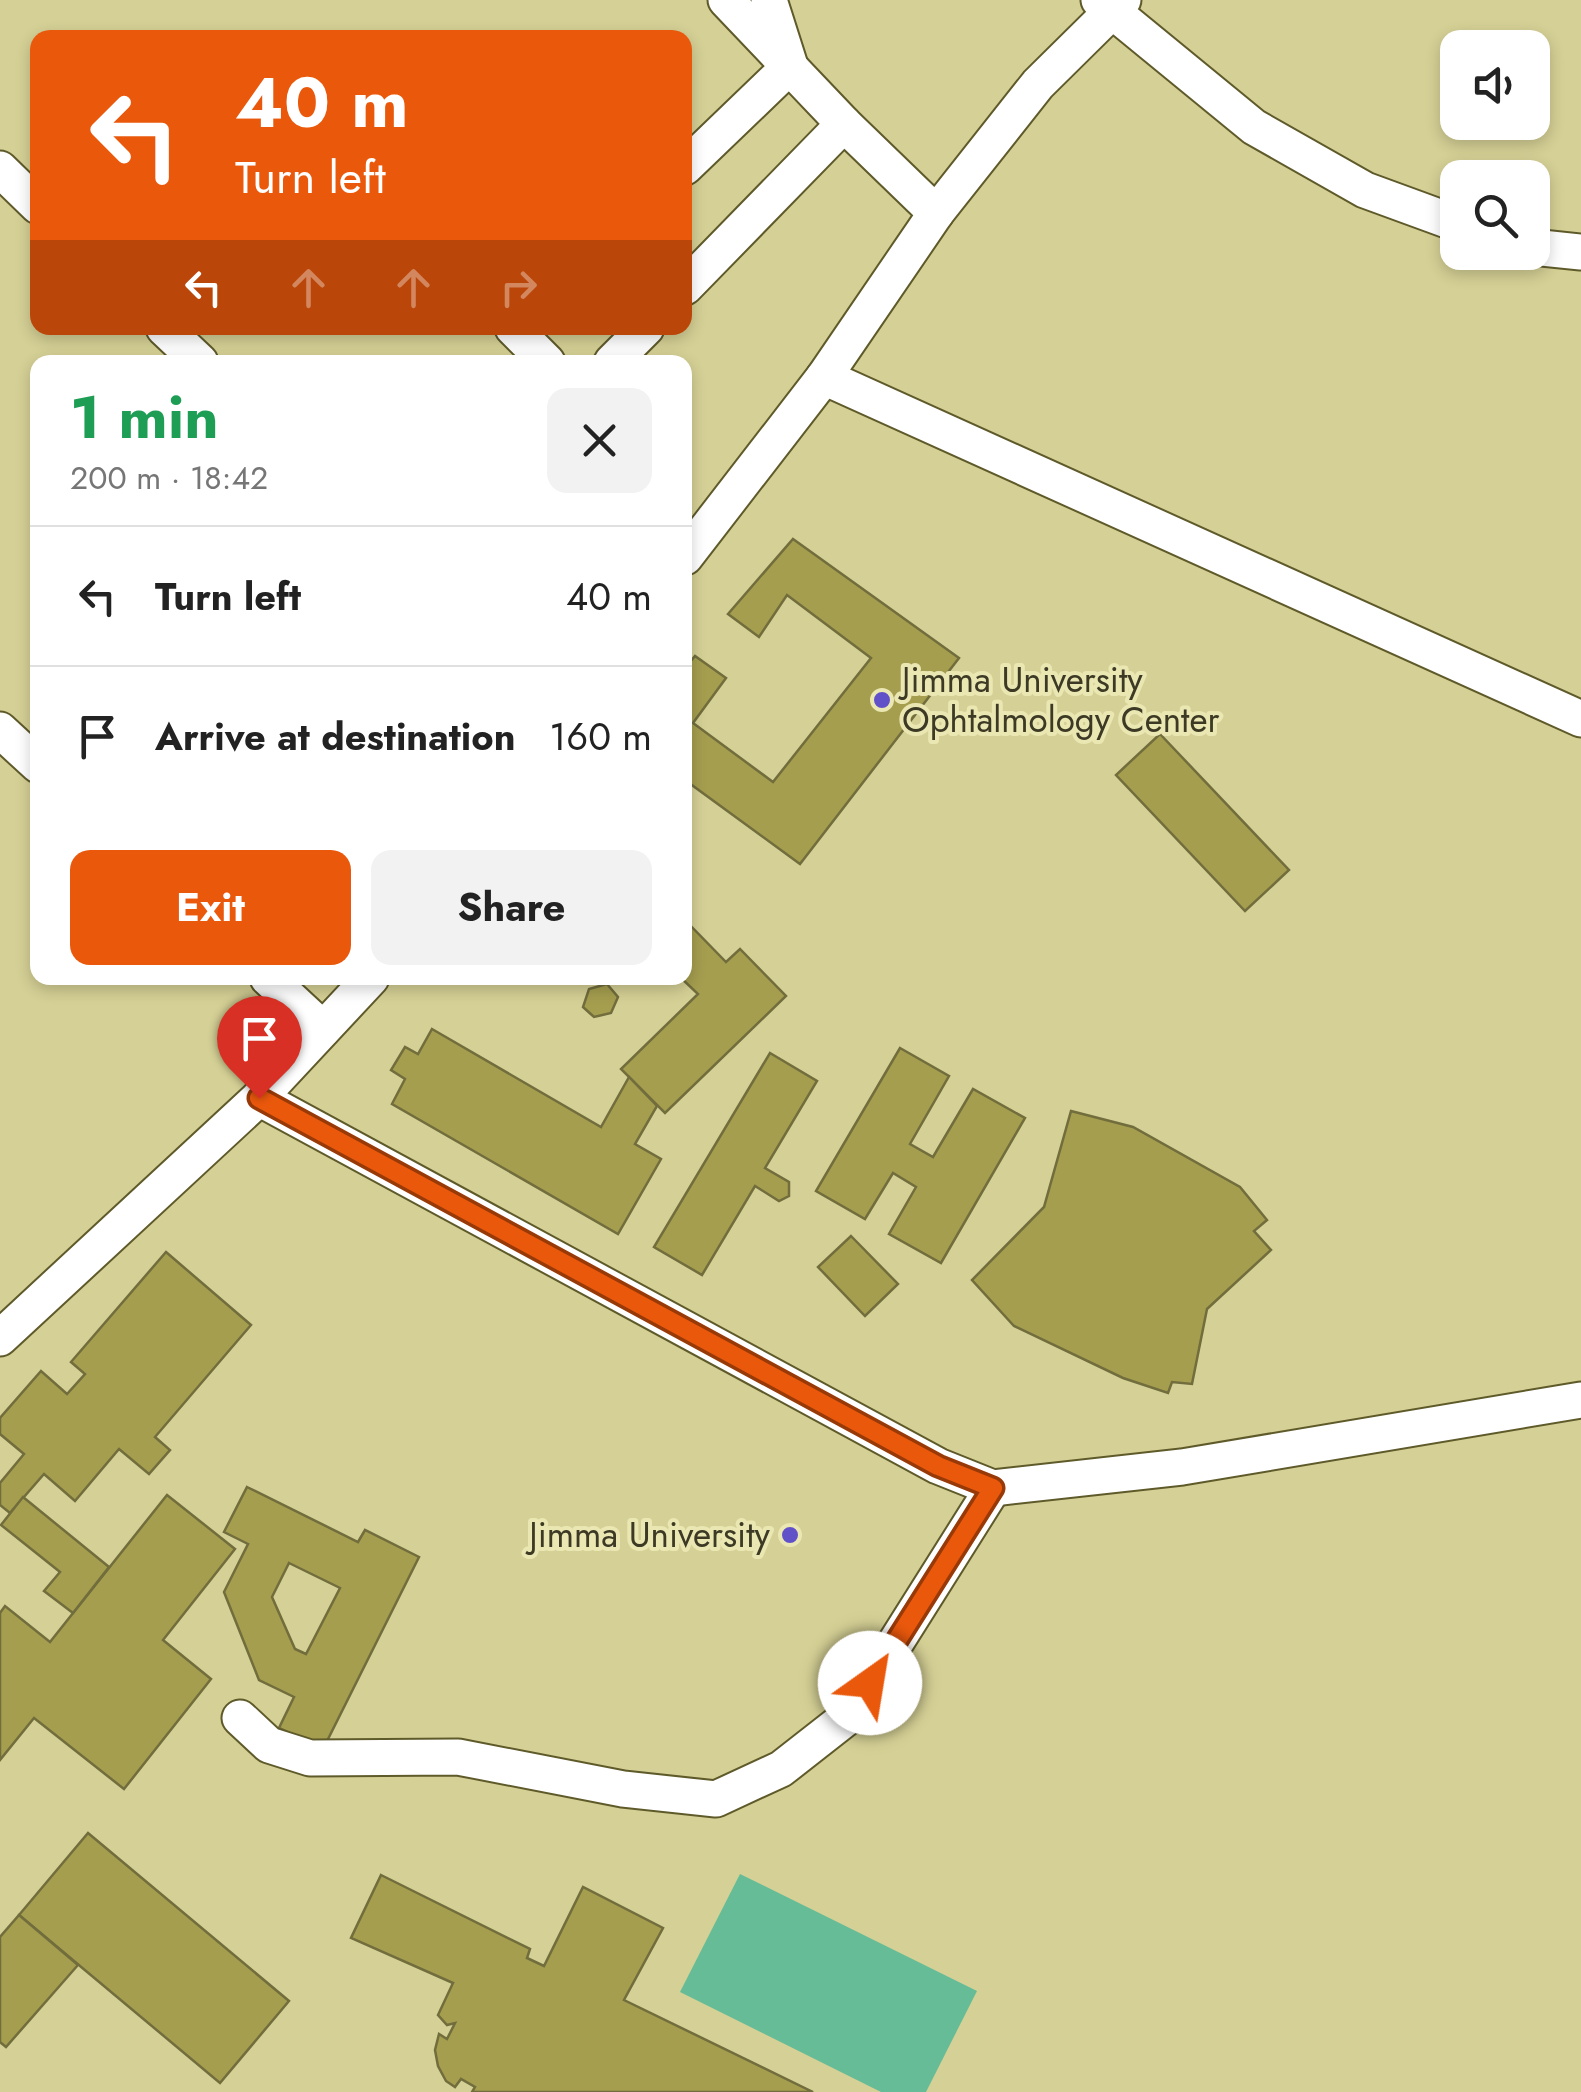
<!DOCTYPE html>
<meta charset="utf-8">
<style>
:root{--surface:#fff;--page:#f2f2f2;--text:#222;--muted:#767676;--line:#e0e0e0;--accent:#ea580c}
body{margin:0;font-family:Jost,sans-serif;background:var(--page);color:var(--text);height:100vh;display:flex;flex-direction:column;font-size:38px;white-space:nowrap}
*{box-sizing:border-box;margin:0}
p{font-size:32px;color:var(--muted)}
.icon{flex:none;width:55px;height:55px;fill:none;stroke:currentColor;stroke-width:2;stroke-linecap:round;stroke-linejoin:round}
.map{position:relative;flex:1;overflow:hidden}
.sheet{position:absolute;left:30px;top:355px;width:662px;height:630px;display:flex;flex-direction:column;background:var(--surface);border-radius:20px;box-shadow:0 5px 15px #0003}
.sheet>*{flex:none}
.banner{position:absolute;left:30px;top:30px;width:662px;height:305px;border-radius:20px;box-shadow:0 5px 15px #0003;background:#ea580c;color:#fff;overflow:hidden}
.controls{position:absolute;left:1440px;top:30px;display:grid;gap:20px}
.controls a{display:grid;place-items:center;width:110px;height:110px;border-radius:20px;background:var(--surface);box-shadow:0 5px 15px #0003;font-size:50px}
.pin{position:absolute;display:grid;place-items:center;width:85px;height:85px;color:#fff;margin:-102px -42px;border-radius:50% 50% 50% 0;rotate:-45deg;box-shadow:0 0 10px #0007}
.pin .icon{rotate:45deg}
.me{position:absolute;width:110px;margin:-55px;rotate:32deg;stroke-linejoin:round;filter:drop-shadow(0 0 8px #0008)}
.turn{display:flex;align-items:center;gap:35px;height:210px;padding:0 40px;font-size:45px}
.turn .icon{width:130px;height:130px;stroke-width:2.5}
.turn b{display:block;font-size:70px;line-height:85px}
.lanes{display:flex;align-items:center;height:95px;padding:0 40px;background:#0003;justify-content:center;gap:50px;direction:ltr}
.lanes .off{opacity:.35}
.round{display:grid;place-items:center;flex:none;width:105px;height:105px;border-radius:20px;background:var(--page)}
.summary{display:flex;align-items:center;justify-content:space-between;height:170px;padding:0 40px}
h1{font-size:60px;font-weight:700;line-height:75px;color:#1e9e55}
.action{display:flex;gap:20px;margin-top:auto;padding:20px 40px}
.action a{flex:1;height:115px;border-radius:20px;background:var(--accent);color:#fff;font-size:40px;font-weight:700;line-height:115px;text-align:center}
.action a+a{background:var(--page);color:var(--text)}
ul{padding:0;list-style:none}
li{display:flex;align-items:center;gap:30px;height:140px;padding:0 40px;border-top:2px solid var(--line)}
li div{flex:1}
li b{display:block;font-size:38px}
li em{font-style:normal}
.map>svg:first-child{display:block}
.built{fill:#d5d095;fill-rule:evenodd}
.water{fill:#65bc97}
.building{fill:#a59e4f;stroke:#716d3d;stroke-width:2.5;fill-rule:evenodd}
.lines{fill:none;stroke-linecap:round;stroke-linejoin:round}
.minor-casing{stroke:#5f5a2a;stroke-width:39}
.minor{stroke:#fff;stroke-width:35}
.route-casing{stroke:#983908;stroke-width:25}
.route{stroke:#ea580c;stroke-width:18}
.poi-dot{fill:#6151c9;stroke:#ebe7b3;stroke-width:4}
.labels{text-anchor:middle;stroke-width:8;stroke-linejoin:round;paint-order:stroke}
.poi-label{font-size:35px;fill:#3c3a25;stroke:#ebe7b3;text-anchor:start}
</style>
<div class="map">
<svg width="1581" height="2092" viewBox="0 0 1581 2092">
<rect width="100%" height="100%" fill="#dedaa6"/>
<path class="built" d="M0,0h1581v2092h-1581zM38,38h647v290h-647zM1458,48h74v74h-74zM1458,178h74v74h-74zM38,362h647v616h-647z"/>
<polygon class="water" points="740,1874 977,1991 926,2092 881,2092 680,1992"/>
<g class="building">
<polygon points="793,539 959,658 800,864 685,780 685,668 695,656 726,678 693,723 773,782 871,658 787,595 759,637 728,614"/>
<polygon points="1160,734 1289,870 1245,911 1116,775"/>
<polygon points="685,920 726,962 740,949 786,996 665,1113 621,1069 698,994 681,978 685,978"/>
<polygon points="607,984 618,997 611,1013 594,1017 583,1007 589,989"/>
<polygon points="432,1029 601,1127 629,1077 657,1106 635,1144 661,1159 618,1234 392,1104 405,1079 391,1070 405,1047 418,1054"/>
<polygon points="900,1048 949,1076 910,1144 933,1157 973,1089 1025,1118 941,1263 889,1234 916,1187 893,1173 865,1219 816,1191"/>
<polygon points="770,1053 817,1081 765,1168 789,1182 789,1196 779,1201 755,1186 702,1275 654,1247"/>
<polygon points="1071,1111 1133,1127 1240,1187 1267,1220 1254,1231 1271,1250 1207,1309 1192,1384 1172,1382 1168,1393 1123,1378 1014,1326 972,1280 1044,1207"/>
<polygon points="851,1236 898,1284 865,1316 818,1267"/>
<polygon points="166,1252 251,1325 155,1437 170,1450 149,1474 119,1449 75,1501 44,1474 10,1513 0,1505 0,1483 24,1454 0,1434 0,1418 41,1371 67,1394 85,1374 71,1362"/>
<path d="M247,1487l111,55 7,-12 54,27 -96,192 -44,-21 15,-31 -35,-17 -35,-88 24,-48 -24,-12zM289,1563l51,25 -34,66 -11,-5 -23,-52z"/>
<polygon points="167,1495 235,1549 163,1640 211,1679 124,1789 34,1718 0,1760 0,1613 5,1606 50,1642"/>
<polygon points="23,1497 109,1567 73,1613 44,1591 60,1572 1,1525"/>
<polygon points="88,1833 289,2001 220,2083 19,1915"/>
<polygon points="381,1875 530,1949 527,1958 544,1966 583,1887 663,1928 624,2000 813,2092 472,2092 475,2087 461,2079 455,2087 446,2081 438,2066 435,2050 439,2034 447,2039 455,2023 447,2025 438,2015 453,1983 351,1938"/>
<polygon points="19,1915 78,1965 6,2047 0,2042 0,1937"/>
</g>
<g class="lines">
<defs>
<g id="minor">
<polyline points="726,0 844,124 936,213"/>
<polyline points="1099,0 1254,127 1365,190 1458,224"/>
<polyline points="685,167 790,66 769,0"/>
<polyline points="0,169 38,206"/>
<polyline points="1532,247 1581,252"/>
<polyline points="685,287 844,124"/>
<polyline points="164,328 200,362"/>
<polyline points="513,328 547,362"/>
<polyline points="612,362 646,328"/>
<polyline points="824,377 1581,719"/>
<polyline points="685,557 824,377 936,213 1038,84 1123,0"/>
<polyline points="0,730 38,765"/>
<polyline points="268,978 323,1029"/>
<polyline points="259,1098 938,1466 993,1488 1182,1467 1581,1400"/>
<polyline points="0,1338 259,1098 371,978"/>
<polyline points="240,1718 269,1745 310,1758 458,1757 623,1789 716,1799 781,1769 850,1715 993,1488"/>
</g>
</defs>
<use href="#minor" class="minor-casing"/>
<use href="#minor" class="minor"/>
</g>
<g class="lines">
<defs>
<polyline id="route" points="259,1098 938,1466 993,1488 870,1683"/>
</defs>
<use href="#route" class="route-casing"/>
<use href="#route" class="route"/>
</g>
<g class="poi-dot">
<circle cx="882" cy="700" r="10"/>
<circle cx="790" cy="1535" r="10"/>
</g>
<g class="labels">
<g class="poi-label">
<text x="902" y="692">Jimma University<tspan x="902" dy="40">Ophtalmology Center</tspan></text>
<text x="770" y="1547" text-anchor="end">Jimma University</text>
</g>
</g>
</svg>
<div class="controls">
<a><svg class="icon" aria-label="sound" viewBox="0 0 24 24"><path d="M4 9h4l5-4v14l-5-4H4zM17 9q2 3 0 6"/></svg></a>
<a><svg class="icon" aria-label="search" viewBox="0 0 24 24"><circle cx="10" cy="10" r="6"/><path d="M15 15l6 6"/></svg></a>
</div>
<div class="pin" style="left:259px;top:1098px;background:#d93025"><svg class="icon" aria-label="arrive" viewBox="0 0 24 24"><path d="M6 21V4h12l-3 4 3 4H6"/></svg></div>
<svg class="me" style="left:870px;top:1683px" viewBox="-20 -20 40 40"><circle r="19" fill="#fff"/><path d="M0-13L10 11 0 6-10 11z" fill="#ea580c"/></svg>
<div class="banner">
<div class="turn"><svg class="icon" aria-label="left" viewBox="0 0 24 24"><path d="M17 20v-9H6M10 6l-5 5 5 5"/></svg><div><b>40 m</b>Turn left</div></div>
<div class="lanes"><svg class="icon" aria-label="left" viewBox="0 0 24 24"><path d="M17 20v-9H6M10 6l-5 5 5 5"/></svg><svg class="icon off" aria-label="ahead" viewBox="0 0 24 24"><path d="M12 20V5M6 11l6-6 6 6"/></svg><svg class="icon off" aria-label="ahead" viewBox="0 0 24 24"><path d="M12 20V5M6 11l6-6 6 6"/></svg><svg class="icon off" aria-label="right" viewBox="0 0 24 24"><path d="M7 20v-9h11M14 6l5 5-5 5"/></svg></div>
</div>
<section class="sheet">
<div class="summary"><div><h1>1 min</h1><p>200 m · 18:42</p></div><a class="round"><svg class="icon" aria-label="close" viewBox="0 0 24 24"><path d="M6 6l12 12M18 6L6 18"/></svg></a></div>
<ul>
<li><svg class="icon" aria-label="left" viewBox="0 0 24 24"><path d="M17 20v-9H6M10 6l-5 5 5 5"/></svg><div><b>Turn left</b></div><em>40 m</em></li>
<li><svg class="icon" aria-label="arrive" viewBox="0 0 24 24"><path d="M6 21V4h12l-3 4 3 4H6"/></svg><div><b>Arrive at destination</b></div><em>160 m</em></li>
</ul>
<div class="action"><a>Exit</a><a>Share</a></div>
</section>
</div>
